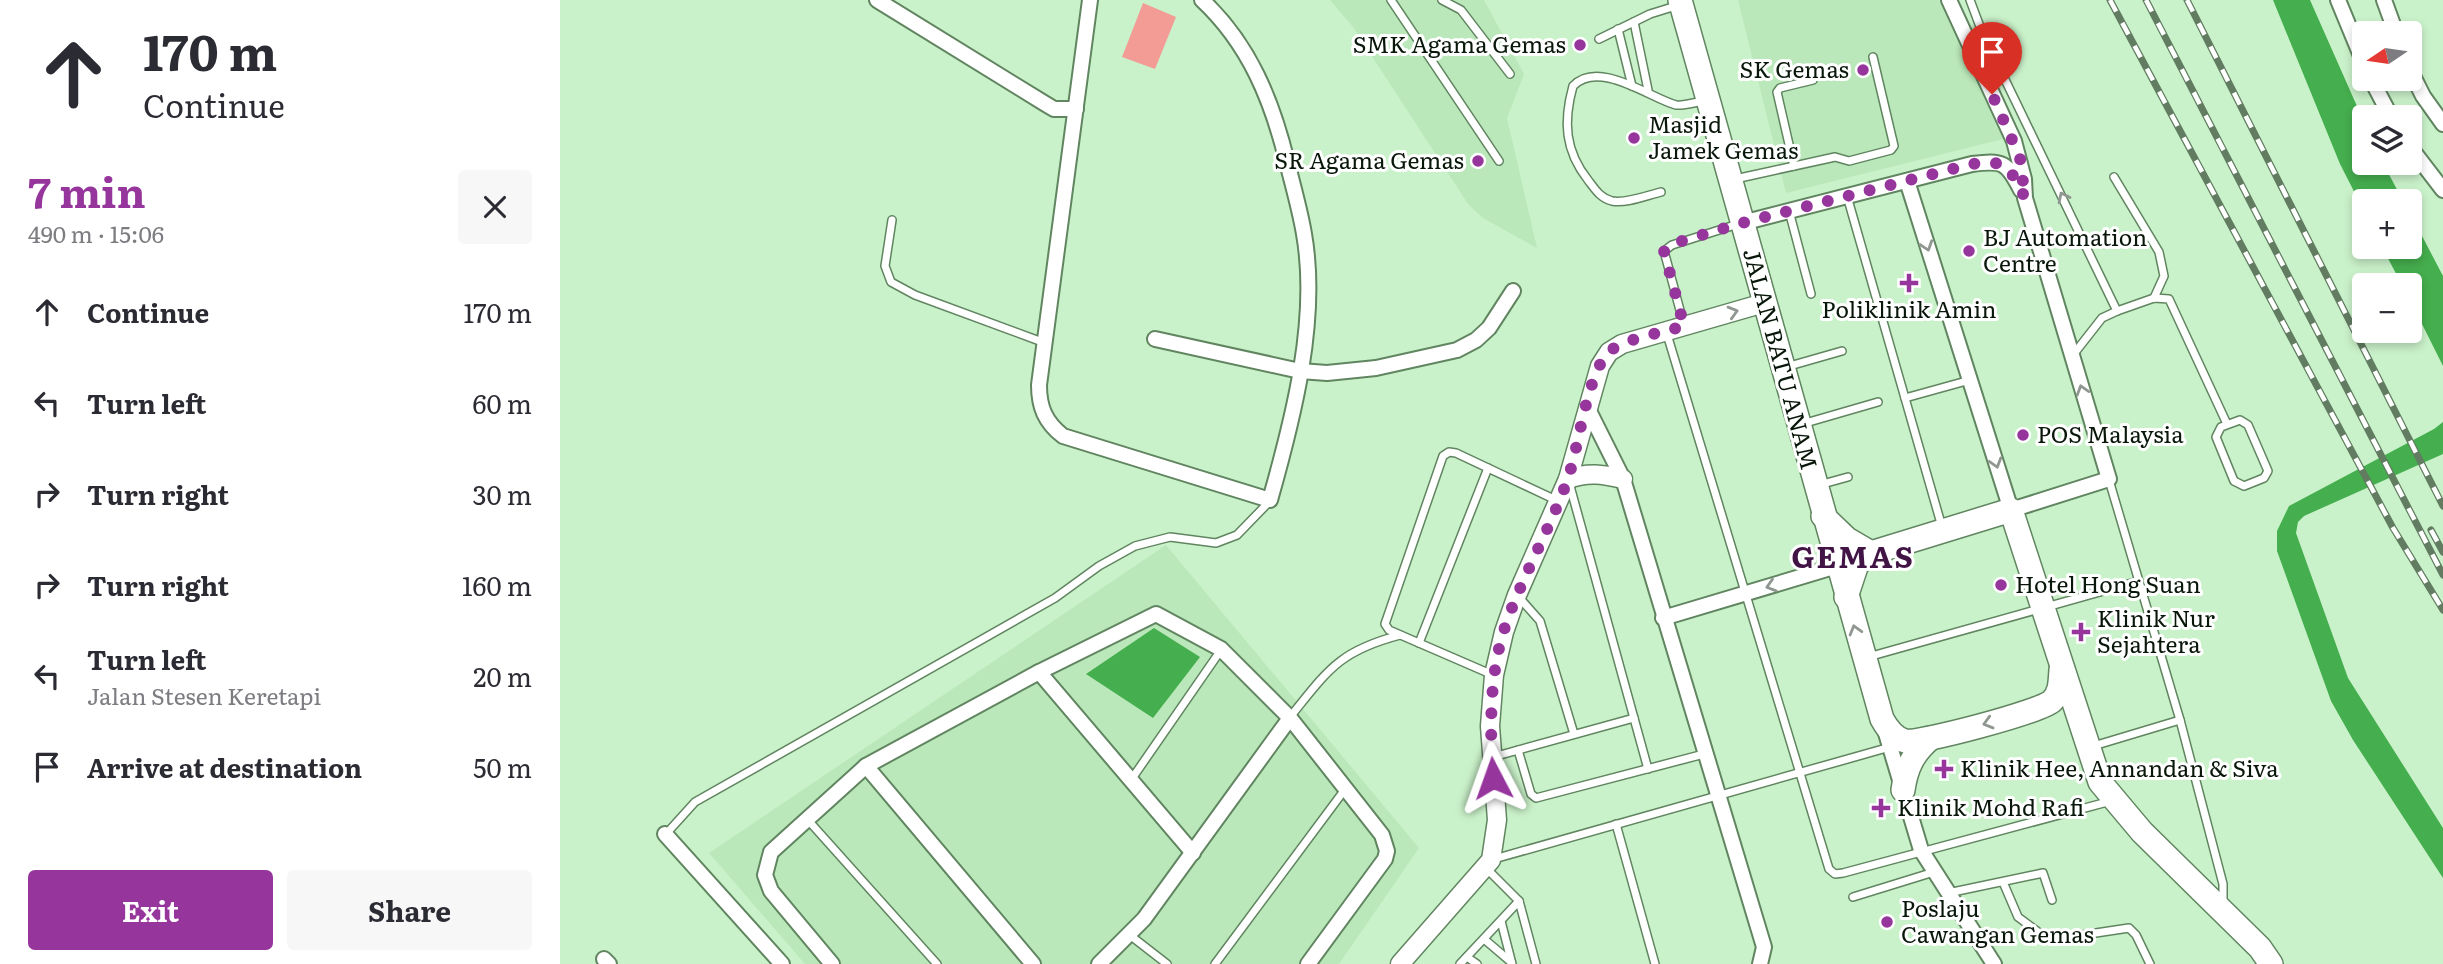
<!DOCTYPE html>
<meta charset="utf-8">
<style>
:root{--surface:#fff;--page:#f7f7f7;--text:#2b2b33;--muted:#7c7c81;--accent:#96369d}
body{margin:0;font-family:Literata,serif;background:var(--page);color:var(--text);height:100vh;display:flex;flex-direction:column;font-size:26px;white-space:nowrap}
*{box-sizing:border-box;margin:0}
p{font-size:23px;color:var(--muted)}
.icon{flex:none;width:38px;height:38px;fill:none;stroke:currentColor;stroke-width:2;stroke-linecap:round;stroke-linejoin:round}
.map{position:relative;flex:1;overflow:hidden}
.panel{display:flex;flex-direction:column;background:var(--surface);width:560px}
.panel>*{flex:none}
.guide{background:#fff;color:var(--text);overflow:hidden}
.needle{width:46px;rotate:257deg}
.buttons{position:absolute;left:1792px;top:21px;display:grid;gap:14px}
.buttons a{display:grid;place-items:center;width:70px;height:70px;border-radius:7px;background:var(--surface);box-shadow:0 4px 10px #0003;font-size:35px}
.pin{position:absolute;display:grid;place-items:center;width:60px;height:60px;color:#fff;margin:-72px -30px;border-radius:50% 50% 50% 0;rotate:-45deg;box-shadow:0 0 7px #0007}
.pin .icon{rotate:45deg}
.me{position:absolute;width:77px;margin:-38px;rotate:356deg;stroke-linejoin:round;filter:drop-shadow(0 0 5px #0008)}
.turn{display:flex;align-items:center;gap:24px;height:147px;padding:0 28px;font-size:32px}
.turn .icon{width:91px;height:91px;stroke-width:2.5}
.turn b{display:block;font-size:49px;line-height:60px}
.round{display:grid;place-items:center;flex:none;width:74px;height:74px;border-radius:7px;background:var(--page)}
.overview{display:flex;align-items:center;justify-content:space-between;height:119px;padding:0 28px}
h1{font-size:42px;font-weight:700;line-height:52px;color:var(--accent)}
.action{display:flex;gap:14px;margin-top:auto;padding:14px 28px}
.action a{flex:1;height:80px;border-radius:7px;background:var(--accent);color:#fff;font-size:28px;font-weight:700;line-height:80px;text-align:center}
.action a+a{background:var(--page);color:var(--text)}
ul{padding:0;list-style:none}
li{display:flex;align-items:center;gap:21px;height:91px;padding:0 28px}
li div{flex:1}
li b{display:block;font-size:26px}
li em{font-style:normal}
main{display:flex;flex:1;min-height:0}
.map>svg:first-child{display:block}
.built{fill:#bae8ba}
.green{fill:#f29c95}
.water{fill:#45ae4e}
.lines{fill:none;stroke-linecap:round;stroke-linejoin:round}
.service-casing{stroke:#608560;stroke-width:10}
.minor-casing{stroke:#608560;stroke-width:18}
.tertiary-casing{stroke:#608560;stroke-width:21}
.trunk-casing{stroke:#608560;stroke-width:26}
.service{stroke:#fff;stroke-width:7}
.minor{stroke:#fff;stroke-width:14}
.tertiary{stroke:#fff;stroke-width:18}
.trunk{stroke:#fff;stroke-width:23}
.rail-casing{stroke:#627c62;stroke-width:7}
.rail{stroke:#fff;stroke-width:4.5;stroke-dasharray:13;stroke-linecap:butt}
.oneway{stroke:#909791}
.route{stroke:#96369d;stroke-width:12;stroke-dasharray:0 21.6}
.poi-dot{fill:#96369d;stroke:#fff;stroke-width:2.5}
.labels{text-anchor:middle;stroke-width:6;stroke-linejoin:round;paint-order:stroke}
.poi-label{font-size:23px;fill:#09170a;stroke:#fff;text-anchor:start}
.street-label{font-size:23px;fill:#09170a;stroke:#fff}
.district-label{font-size:30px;font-weight:bold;letter-spacing:2px;fill:#421446;stroke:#fff}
</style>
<main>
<section class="panel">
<div class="guide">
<div class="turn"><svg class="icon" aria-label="ahead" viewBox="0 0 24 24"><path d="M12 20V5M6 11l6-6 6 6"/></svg><div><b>170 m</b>Continue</div></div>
</div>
<div class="overview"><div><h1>7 min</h1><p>490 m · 15:06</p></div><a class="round"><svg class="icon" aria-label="close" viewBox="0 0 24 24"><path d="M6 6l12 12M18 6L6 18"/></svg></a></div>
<ul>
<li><svg class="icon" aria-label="ahead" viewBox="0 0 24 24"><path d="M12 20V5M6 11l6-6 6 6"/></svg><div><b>Continue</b></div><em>170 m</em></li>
<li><svg class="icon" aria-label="left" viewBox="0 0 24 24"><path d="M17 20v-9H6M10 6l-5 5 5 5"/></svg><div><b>Turn left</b></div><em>60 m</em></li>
<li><svg class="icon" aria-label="right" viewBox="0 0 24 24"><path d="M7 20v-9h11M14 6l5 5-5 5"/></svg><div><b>Turn right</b></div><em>30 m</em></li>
<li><svg class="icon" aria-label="right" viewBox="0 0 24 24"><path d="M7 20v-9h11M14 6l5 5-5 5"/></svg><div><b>Turn right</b></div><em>160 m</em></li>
<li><svg class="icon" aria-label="left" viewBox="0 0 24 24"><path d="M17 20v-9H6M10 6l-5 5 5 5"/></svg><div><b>Turn left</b><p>Jalan Stesen Keretapi</p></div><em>20 m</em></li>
<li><svg class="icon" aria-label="arrive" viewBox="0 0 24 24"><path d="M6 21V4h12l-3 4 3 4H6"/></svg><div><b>Arrive at destination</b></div><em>50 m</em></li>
</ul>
<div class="action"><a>Exit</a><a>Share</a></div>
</section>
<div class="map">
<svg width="1883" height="964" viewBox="0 0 1883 964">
<rect width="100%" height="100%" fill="#caf2ca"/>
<g class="built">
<polygon points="770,0 924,0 964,74 947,118 977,248 923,218 908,204 793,27"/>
<polygon points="1178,0 1379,0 1443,139 1226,193"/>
<polygon points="606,545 859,848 779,964 245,964 149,853"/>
</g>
<polygon class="green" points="583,3 616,17 595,69 562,57"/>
<g class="water">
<polygon points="1713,0 1750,0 1804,122 1804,163 1823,163 1843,201 1804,201 1804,211 1780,164"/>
<polygon points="1850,213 1883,276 1883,366 1850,300 1850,285 1842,285 1822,247 1850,247"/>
<polygon points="1883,422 1883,454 1744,516 1738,522 1736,533 1788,678 1883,828 1883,878 1793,740 1771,701 1717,551 1717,531 1729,506 1874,429"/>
<polygon points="594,628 640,657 593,718 526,674"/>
</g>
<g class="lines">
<defs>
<g id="service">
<polyline points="831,0 939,161"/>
<polyline points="882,0 901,10 950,74"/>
<polyline points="1410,0 1422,32 1557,311 1542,318 1513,355"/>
<polyline points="1074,22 1088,90"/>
<polyline points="1058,29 1072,86"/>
<polyline points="1039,39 1090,14 1119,5"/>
<polyline points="1234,166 1217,92 1220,88 1253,80"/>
<polyline points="1554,177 1599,252 1604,276 1594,298"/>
<polyline points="1175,179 1275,157 1289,161 1331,150 1334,146 1313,57"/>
<path d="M1101,192c-13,3 -35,12 -49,9 -12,-3 -17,-12 -24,-21 -23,-29 -25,-58 -15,-94 26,-27 77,12 103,19 8,1 20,-3 28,-4"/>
<polyline points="1287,196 1382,527"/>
<polyline points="1229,211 1251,294"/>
<polyline points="332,220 325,266 331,282 355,295 485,343"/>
<polyline points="1557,311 1594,298 1609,299 1667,424"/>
<polyline points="1124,325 1104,251 1112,245 1178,224"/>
<polyline points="1106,331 1269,869 1275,874 1283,873 1551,801"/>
<polyline points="1226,367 1282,351"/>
<polyline points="1345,398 1410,380"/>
<polygon points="1680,420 1688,425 1708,471 1704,478 1684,486 1674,481 1656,437 1661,427"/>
<polyline points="1242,424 1318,402"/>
<polyline points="1549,480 1620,720 1663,884 1663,903"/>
<polyline points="1259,485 1288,477"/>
<polyline points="1010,486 1088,769"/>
<polyline points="957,595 980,621 1014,734"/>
<polyline points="859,643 928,468"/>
<polyline points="1308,657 1579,581"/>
<polyline points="933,675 829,630 825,624 883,456 889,452 896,453 998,501"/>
<path d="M730,717c38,-47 49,-66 110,-82"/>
<polyline points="1530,747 1620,720"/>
<polyline points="958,750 971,794 976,798 1144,754"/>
<polyline points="933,757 1074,718"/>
<polyline points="571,780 661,650"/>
<polyline points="247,819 377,964"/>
<polyline points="1056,824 1095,964"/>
<polyline points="106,834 135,802 495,598 539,566 575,546 610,537 656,543 677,535 710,501"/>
<polyline points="934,859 1330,747"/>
<polyline points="926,868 959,901 976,964"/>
<polyline points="1443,882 1458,917 1489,940 1569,928 1576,935 1590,964"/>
<polyline points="1388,893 1483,873 1492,900"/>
<polyline points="1293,897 1374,872"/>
<polyline points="941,921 952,964"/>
<polyline points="571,936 607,964"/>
<polyline points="924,939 951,962"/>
<polyline points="907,957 917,964"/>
<polyline points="655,964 786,788"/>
<polyline points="900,964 959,901"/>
</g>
<g id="minor">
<polyline points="317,0 484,103 494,109 516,109"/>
<path d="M530,0l-51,385c0,22 6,37 24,51l207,64c23,-81 49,-181 34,-266 -4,-24 -11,-48 -17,-72 -15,-62 -38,-118 -85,-162"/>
<polyline points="1778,0 1804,63"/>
<polyline points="1824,0 1836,33"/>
<polyline points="1850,70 1863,96 1883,124"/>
<polyline points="1811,79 1831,117"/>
<polyline points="1850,147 1883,190"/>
<polyline points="1347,181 1451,510 1549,479 1465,198 1464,179 1454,141 1389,0"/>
<path d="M1182,223l230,-59c31,-4 35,-2 49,26"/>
<polyline points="595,339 740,371 767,373 816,368 897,350 916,340 929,328 953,291"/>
<polyline points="1027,407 1063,479 1204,947 1200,964"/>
<polyline points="1103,618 1277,566"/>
<polyline points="479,672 633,853"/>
<polyline points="1325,730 1361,850 1434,964"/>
<polyline points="306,766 473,964"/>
<polyline points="105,834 222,964"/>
<polyline points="44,959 49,964"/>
<polyline points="272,964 211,891 205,875 211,852 306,766 479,672 596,614 661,649 730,718 822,835 827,851 825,859 748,964"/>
<polyline points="539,964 584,919 730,718"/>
</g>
<g id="tertiary">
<path d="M1008,479c20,-7 34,-5 55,0"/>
<polyline points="840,964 931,860 937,820 930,726 934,675 944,632 957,595 1008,479 1040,366 1049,352 1062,344 1204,303"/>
</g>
<g id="trunk">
<path d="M1120,0l202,719c5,9 12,19 23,22 14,3 138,-30 147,-40 9,-9 8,-20 9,-31"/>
<polyline points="1263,516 1287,539 1311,553"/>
<polyline points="1286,597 1297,564 1311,553 1451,510 1540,782 1582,832 1700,948 1711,964"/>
<path d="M1343,790c3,-22 10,-37 28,-52"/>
</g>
</defs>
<use href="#service" class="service-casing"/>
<use href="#minor" class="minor-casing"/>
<use href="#tertiary" class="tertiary-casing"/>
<use href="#trunk" class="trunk-casing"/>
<use href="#service" class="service"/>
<use href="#minor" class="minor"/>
<use href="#tertiary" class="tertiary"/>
<use href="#trunk" class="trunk"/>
<defs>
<g id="rail">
<polyline points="1550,0 1833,528 1883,610"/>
<polyline points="1586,0 1883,575"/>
<polyline points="1627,0 1883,506"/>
<polyline points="1871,530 1883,552"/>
</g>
</defs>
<use href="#rail" class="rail-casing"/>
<use href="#rail" class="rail"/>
</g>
<defs><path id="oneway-chevron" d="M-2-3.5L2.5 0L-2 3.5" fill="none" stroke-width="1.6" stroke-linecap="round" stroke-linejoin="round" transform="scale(1.75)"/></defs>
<g class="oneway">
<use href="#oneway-chevron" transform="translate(1503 197) rotate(-116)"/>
<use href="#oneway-chevron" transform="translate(1367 246) rotate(72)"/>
<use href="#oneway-chevron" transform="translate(1173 312) rotate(-16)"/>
<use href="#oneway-chevron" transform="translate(1522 390) rotate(-107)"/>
<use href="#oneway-chevron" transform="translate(1436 463) rotate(73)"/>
<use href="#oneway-chevron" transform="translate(1211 586) rotate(163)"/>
<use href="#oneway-chevron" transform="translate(1295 630) rotate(-106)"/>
<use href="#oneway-chevron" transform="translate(1428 723) rotate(164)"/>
</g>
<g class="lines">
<path class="route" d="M933,778c-3,-49 -4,-100 11,-148 17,-52 46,-100 64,-152 11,-31 19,-105 41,-126 14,-13 56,-20 75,-26l-20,-75 8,-7 70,-21 230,-59c36,-5 37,3 53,34l-5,-40 -28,-64"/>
</g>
<g class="poi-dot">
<circle cx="1020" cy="45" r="7"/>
<circle cx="1303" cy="70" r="7"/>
<circle cx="1074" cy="138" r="7"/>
<circle cx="918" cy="161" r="7"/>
<circle cx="1409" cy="251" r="7"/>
<path d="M1345.5 272.5h7v7h7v7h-7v7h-7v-7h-7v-7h7z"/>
<circle cx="1463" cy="435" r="7"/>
<circle cx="1441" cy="585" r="7"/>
<path d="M1517.5 621.5h7v7h7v7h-7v7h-7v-7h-7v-7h7z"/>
<path d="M1380.5 758.5h7v7h7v7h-7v7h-7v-7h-7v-7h7z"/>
<path d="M1317.5 797.5h7v7h7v7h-7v7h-7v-7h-7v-7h7z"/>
<circle cx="1327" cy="922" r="7"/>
</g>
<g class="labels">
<g class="poi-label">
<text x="1006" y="53" text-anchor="end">SMK Agama Gemas</text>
<text x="1289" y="78" text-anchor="end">SK Gemas</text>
<text x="1088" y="133">Masjid<tspan x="1088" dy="26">Jamek Gemas</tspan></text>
<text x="904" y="169" text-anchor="end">SR Agama Gemas</text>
<text x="1423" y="246">BJ Automation<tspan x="1423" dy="26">Centre</tspan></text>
<text x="1349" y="318" text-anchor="middle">Poliklinik Amin</text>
<text x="1477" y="443">POS Malaysia</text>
<text x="1455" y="593">Hotel Hong Suan</text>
<text x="1537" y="627">Klinik Nur<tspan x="1537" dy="26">Sejahtera</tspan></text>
<text x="1400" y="777">Klinik Hee, Annandan &amp; Siva</text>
<text x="1337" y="816">Klinik Mohd Rafi</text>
<text x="1341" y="917">Poslaju<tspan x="1341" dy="26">Cawangan Gemas</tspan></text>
</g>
<g class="street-label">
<text transform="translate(1220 359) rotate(75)" y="8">JALAN BATU ANAM</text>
</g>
<g class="district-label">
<text x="1293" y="568">GEMAS</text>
</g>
</g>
</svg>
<div class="buttons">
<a><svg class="needle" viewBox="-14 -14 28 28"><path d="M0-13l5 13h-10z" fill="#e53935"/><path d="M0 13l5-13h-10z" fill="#7c7c81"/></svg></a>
<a><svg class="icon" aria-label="layers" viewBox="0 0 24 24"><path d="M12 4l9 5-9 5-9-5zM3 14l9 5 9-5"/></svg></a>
<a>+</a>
<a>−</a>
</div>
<div class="pin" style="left:1432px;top:94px;background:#d93025"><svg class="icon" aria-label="arrive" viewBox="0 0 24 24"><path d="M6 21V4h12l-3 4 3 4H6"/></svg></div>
<svg class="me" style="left:933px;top:778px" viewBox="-20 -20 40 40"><path d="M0-17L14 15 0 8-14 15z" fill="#96369d" stroke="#fff" stroke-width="4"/></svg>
</div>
</main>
